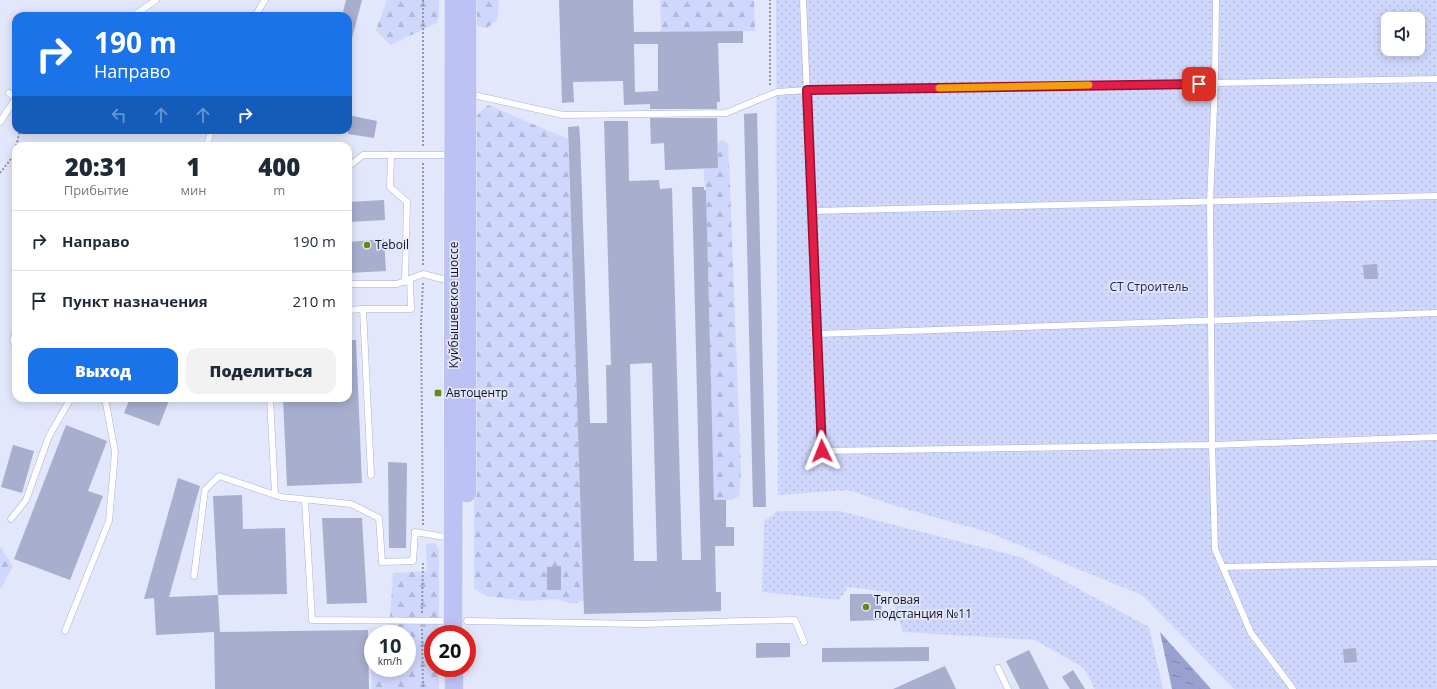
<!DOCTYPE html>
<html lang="ru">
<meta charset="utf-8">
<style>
:root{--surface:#fff;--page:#f2f2f3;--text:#1f2937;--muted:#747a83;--line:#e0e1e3;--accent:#1a73e8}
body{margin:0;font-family:"Open Sans",sans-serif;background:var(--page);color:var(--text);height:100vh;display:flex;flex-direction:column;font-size:15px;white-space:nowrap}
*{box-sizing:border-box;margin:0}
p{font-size:13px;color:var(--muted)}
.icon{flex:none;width:22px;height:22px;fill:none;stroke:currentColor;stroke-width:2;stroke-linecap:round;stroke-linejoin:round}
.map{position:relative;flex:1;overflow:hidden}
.details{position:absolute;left:12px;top:142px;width:340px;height:260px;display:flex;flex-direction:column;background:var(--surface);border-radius:12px;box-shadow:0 2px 10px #0003}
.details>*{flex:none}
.guide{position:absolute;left:12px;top:12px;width:340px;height:122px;border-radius:12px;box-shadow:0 2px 10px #0003;background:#1a73e8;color:#fff;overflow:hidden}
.controls{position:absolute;left:1381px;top:12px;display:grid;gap:8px}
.controls a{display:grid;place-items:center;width:44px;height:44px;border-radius:8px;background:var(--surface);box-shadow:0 2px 10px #0003;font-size:20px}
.speed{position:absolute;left:364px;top:625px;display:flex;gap:8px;font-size:20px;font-weight:700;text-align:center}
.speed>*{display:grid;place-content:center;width:52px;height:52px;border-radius:50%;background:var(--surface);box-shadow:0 2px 10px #0003;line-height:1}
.speed small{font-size:10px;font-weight:400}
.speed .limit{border:6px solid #d22;background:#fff;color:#111}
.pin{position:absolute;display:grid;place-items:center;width:34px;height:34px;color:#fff;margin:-17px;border-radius:8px;box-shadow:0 2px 6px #0006}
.me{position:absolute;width:44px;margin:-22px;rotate:358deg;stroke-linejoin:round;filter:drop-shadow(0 0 3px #0008)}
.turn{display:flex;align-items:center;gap:14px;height:84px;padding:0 16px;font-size:18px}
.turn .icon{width:52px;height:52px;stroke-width:2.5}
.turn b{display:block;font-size:28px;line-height:34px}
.lanes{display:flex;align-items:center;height:38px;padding:0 16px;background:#0003;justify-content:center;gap:20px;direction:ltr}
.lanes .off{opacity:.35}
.eta{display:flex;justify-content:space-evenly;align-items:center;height:68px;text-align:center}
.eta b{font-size:24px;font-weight:800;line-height:28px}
.button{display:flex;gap:8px;margin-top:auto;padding:8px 16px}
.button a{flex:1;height:46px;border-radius:12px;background:var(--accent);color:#fff;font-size:16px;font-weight:800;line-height:46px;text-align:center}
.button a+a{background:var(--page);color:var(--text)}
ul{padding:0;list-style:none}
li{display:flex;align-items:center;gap:12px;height:60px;padding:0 16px;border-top:1px solid var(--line)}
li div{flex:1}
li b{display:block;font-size:15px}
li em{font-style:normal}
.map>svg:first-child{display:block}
.forest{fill:url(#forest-firs)}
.park{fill:url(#park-dots);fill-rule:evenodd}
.water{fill:url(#water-ripples)}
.building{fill:#a8aece;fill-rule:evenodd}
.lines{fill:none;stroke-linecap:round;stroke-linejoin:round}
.service-casing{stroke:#acb2d2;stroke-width:7}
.primary-casing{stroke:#fff;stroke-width:20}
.path{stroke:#9597a8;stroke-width:2;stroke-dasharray:2 2;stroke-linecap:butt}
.service{stroke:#fff;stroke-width:6}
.primary{stroke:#bcc2f4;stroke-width:19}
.route-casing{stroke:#92132f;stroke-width:10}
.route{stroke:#e11d48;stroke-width:7}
.slow{stroke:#f59e0b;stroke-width:7}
.poi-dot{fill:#63890f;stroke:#e3e7fb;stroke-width:1.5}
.labels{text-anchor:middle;stroke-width:3.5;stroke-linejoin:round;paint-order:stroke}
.poi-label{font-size:12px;fill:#12131f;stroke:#e3e7fb;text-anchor:start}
.park-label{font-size:12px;fill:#202159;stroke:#e3e7fb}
.street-label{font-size:12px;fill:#12131f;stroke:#e3e7fb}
</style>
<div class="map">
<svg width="1437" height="689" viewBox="0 0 1437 689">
<defs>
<pattern id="forest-firs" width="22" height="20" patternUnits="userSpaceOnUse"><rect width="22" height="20" fill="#d0d7fc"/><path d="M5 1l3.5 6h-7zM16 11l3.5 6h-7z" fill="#b2b8d8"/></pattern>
<pattern id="park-dots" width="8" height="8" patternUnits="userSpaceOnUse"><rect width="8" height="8" fill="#d0d7fc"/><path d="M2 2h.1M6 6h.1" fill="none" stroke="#b2b8d8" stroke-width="1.8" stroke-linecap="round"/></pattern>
<pattern id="water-ripples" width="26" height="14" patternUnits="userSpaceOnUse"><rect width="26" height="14" fill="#98a1cf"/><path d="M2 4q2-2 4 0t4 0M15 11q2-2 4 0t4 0" fill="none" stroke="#7b82a7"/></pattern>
</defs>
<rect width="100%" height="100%" fill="#e3e7fb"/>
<g class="forest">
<polygon points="387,0 439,0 439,16 437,23 390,45 376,30"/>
<polygon points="476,0 499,0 497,20 487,28 476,26"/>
<polygon points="660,0 754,0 755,31 661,32"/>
<polygon points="488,105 568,139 584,600 573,604 556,599 526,601 486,596 474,588 475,117"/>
<polygon points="722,140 728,144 730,185 741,473 739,496 732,500 714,500 706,190 704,180 704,169 717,168 718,142"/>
<polygon points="435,543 439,550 439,634 433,634 433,668 439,668 439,689 372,689 370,636 373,634 373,668 407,668 407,634 389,634 393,573 427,571 426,544"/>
<polygon points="0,546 13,566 0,590"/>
</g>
<g class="park">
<path d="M776,0h661v689h-203l-92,-94 -155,-63 -81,-23 -58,-19 -70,5zM1388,19h30v30h-30z"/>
<polygon points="778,511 840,511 1020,557 1149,627 1163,689 1095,689 1084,668 1035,640 903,632 890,592 848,587 839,600 762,592 764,521"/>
</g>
<polygon class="water" points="1160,632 1211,689 1172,689"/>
<g class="building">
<polygon points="346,0 362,0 351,42 348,42 348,16 342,16"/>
<path d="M559,0h74l1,32 109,-1v12h-25l2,59h-3v7h-67v-5l-26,1 -1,-24 -50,1 1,20 -12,1zM634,44h24v47l-23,1z"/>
<polygon points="757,113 766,507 753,507 744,114"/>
<polygon points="348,115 377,121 374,138 348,134"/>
<polygon points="650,118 717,118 718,168 665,170 664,143 651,144"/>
<path d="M604,121h24l1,60 30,-1 1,9 12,-1 10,372h19l-9,-373h12v3h2l8,310h12v27h8v19h-19l1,46h5v19l-137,3 -16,-487 11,-1 1,12 10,285h17l-1,-58h5zM652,363l5,198h-23l-4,-197z"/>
<polygon points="384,200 385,220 348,222 348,202"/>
<polygon points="384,239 386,271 348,273 348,242"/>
<polygon points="1377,264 1378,279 1364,279 1363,265"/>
<polygon points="348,340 356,340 362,483 287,486 283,398 348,398"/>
<polygon points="130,398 170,398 159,426 124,413"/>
<polygon points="66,425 107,441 88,491 103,496 70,580 14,559"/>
<polygon points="13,445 34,451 22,493 1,487"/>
<polygon points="388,462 407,463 406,548 389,548"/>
<polygon points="178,478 200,486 169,597 218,595 220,632 368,630 369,689 215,689 214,632 156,635 154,598 144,599"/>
<polygon points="242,495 243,529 285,528 287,594 218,595 213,496"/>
<polygon points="322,518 362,518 367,603 327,604"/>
<polygon points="561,566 561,590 547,590 547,567"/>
<polygon points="850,594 881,594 882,620 850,621"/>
<polygon points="756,643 790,643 790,657 756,658"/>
<polygon points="929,647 929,661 822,662 822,648"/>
<polygon points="1356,648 1357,662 1344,663 1343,649"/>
<polygon points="1029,650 1049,689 1020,689 1006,661"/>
<polygon points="945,666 956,689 893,689 929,673"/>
<polygon points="1073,670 1085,689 1070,689 1062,677"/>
</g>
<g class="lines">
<defs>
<g id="service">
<polyline points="803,0 822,451 1212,445 1215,549 1251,633 1293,689"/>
<polyline points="1216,0 1215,83 1210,202 1212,445 1437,437"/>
<polyline points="133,16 156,0"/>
<polyline points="255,16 265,0"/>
<polyline points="9,93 16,98"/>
<polyline points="469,94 563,115 726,113 777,92 807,90 1437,79"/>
<polyline points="0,122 16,98"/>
<polyline points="207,146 211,130"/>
<polyline points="391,155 390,187 407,202 405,282"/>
<polyline points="348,167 363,155 452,155"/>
<polyline points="812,211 1437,196"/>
<polyline points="348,284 397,284 423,274 450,281"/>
<polyline points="348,310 363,309"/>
<polyline points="16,330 13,341 16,345"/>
<polyline points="817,334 1437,313"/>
<polyline points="270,398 275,495"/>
<polyline points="371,475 363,309 411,309 410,279"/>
<polyline points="305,500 312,620 452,621"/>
<polyline points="11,519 26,500 49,436 71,398"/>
<polyline points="1223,567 1437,563"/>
<polyline points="194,576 205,490 219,476 281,497 351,504 379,518 382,562 413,561 415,532 451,538"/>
<polyline points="467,621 643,624 744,621 795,620 804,642"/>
<polyline points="65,631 109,521 115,452 105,398"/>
<polyline points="998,668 1008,689"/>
</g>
<g id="primary">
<polyline points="467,0 467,493"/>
<polyline points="453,634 454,0"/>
<polyline points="454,668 454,689"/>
</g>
</defs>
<use href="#service" class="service-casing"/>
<use href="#primary" class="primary-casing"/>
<g class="path">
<polyline points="423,0 423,147"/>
<polyline points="770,85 770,0"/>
<polyline points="423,163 423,265"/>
<polyline points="0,173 14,155 20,130"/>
<polyline points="423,525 421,325 423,283"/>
<polyline points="422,613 423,563"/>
<polyline points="422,629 423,689"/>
</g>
<use href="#service" class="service"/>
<use href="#primary" class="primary"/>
</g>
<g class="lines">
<defs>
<polyline id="route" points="822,451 807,90 1199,84"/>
</defs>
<use href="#route" class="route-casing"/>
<use href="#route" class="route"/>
<polyline class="slow" points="939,88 1089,85"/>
</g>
<g class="poi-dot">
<circle cx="367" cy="245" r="4"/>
<rect x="434" y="389" width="8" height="8" rx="2"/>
<circle cx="866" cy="607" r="4"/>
</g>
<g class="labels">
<g class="poi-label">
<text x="375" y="249">Teboil</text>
<text x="446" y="397">Автоцентр</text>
<text x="874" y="604">Тяговая<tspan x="874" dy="14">подстанция №11</tspan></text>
</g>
<g class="park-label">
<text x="1149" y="291">СТ Строитель</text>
</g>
<g class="street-label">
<text transform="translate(454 305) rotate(-90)" y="4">Куйбышевское шоссе</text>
</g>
</g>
</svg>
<div class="controls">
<a><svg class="icon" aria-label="sound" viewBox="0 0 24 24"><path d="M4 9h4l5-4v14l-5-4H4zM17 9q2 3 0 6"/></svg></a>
</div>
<div class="speed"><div>10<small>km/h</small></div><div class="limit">20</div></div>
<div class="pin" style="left:1199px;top:84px;background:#d93025"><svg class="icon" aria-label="arrive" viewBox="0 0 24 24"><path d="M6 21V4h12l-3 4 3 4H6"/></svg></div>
<svg class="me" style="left:822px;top:451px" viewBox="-20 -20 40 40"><path d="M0-17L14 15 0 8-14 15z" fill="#e11d48" stroke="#fff" stroke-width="4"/></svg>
<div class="guide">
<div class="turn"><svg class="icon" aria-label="right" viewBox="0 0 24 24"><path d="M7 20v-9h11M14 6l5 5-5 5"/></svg><div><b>190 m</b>Направо</div></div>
<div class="lanes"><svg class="icon off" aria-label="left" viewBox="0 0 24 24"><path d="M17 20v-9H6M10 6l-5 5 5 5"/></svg><svg class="icon off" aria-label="ahead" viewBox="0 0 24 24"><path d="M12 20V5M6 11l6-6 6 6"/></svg><svg class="icon off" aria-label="ahead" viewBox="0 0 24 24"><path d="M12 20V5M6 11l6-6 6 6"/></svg><svg class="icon" aria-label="right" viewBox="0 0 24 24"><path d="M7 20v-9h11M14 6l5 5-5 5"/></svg></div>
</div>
<section class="details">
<div class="eta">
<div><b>20:31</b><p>Прибытие</p></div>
<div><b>1</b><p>мин</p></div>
<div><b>400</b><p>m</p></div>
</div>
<ul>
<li><svg class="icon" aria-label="right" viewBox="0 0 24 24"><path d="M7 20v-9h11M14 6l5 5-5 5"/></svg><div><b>Направо</b></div><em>190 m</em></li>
<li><svg class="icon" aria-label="arrive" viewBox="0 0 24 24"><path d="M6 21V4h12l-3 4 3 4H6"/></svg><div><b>Пункт назначения</b></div><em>210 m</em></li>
</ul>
<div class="button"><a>Выход</a><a>Поделиться</a></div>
</section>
</div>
